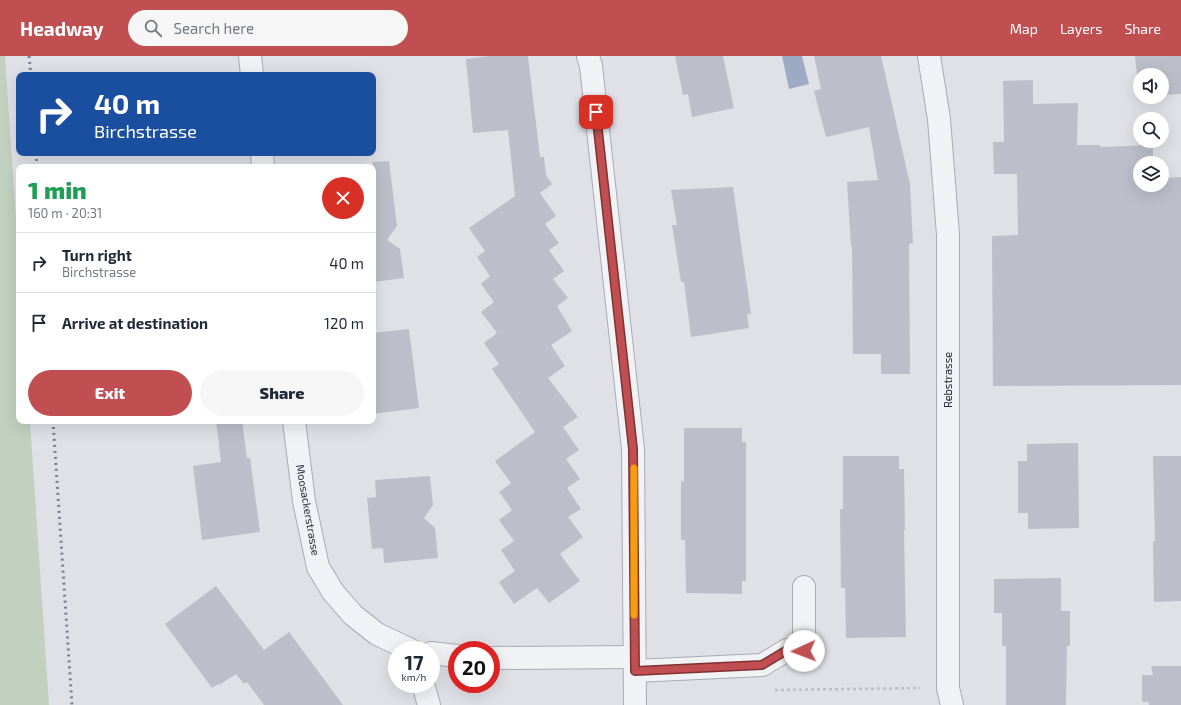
<!DOCTYPE html>
<meta charset="utf-8">
<style>
:root{--surface:#fff;--page:#f6f6f7;--text:#1f2937;--muted:#747a83;--line:#e0e1e3;--accent:#c14e50}
body{margin:0;font-family:"Exo 2",sans-serif;background:var(--page);color:var(--text);height:100vh;display:flex;flex-direction:column;font-size:15px;white-space:nowrap}
*{box-sizing:border-box;margin:0}
p{font-size:13px;color:var(--muted)}
.icon{flex:none;width:22px;height:22px;fill:none;stroke:currentColor;stroke-width:2;stroke-linecap:round;stroke-linejoin:round}
.map{position:relative;flex:1;overflow:hidden}
.drawer{position:absolute;left:16px;top:108px;width:360px;height:260px;display:flex;flex-direction:column;background:var(--surface);border-radius:8px;box-shadow:0 4px 16px #0002}
.drawer>*{flex:none}
.hud{position:absolute;left:16px;top:16px;width:360px;height:84px;border-radius:8px;box-shadow:0 4px 16px #0002;background:#1a4fa0;color:#fff;overflow:hidden}
.tools{position:absolute;left:1133px;top:12px;display:grid;gap:8px}
.tools a{display:grid;place-items:center;width:36px;height:36px;border-radius:50%;background:var(--surface);box-shadow:0 4px 16px #0002;font-size:20px}
.speed{position:absolute;left:388px;top:585px;display:flex;gap:8px;font-size:20px;font-weight:700;text-align:center}
.speed>*{display:grid;place-content:center;width:52px;height:52px;border-radius:50%;background:var(--surface);box-shadow:0 4px 16px #0002;line-height:1}
.speed small{font-size:10px;font-weight:400}
.speed .limit{border:6px solid #d22;background:#fff;color:#111}
.pin{position:absolute;display:grid;place-items:center;width:34px;height:34px;color:#fff;margin:-17px;border-radius:8px;box-shadow:0 2px 6px #0006}
.me{position:absolute;width:44px;margin:-22px;rotate:268deg;stroke-linejoin:round;filter:drop-shadow(0 0 3px #0008)}
.turn{display:flex;align-items:center;gap:14px;height:84px;padding:0 12px;font-size:18px}
.turn .icon{width:52px;height:52px;stroke-width:2.5}
.turn b{display:block;font-size:28px;line-height:34px}
.round{display:grid;place-items:center;flex:none;width:42px;height:42px;border-radius:21px;background:var(--page)}
.head{display:flex;align-items:center;justify-content:space-between;height:68px;padding:0 12px}
h1{font-size:24px;font-weight:800;line-height:30px;color:#1e9e55}
.action{display:flex;gap:8px;margin-top:auto;padding:8px 12px}
.action a{flex:1;height:46px;border-radius:24px;background:var(--accent);color:#fff;font-size:16px;font-weight:800;line-height:46px;text-align:center}
.action a+a{background:var(--page);color:var(--text)}
ul{padding:0;list-style:none}
li{display:flex;align-items:center;gap:12px;height:60px;padding:0 12px;border-top:1px solid var(--line)}
li div{flex:1}
li b{display:block;font-size:15px}
li em{font-style:normal}
header{display:flex;align-items:center;gap:24px;box-sizing:border-box;height:56px;padding:0 20px;background:var(--accent);color:#fff}
header strong{font-size:19px}
nav{display:flex;gap:22px;margin-inline-start:auto;font-size:14px}
.search{width:280px;height:36px;background:var(--page);display:flex;align-items:center;gap:10px;box-sizing:border-box;padding:0 14px;border-radius:22px;color:var(--muted);font-size:15px}
.map>svg:first-child{display:block}
.green{fill:#c2d0c0}
.water{fill:#9caac4}
.building{fill:#bcbfc9}
.lines{fill:none;stroke-linecap:round;stroke-linejoin:round}
.minor-casing{stroke:#a8abb4;stroke-width:24}
.path{stroke:#bdbfc5;stroke-width:2.5;stroke-dasharray:3 3;stroke-linecap:butt}
.minor{stroke:#f1f2f5;stroke-width:22}
.rail{stroke:#797f8f;stroke-width:3;stroke-dasharray:2 4;stroke-linecap:butt}
.route-casing{stroke:#7d3334;stroke-width:10}
.route{stroke:#c14e50;stroke-width:7}
.slow{stroke:#f59e0b;stroke-width:7}
.labels{text-anchor:middle;stroke-width:3;stroke-linejoin:round;paint-order:stroke}
.street-label{font-size:11px;fill:#292d3c;stroke:#eef0f4}
</style>
<header>
<strong>Headway</strong>
<div class="search"><svg class="icon" aria-label="search" viewBox="0 0 24 24"><circle cx="10" cy="10" r="6"/><path d="M15 15l6 6"/></svg>Search here</div>
<nav><a>Map</a><a>Layers</a><a>Share</a></nav>
</header>
<div class="map">
<svg width="1181" height="649" viewBox="0 0 1181 649">
<rect width="100%" height="100%" fill="#dfe1e7"/>
<polygon class="green" points="0,0 5,0 19,208 19,365 30,365 49,649 0,649"/>
<polygon class="water" points="782,0 802,0 809,28 789,33"/>
<g class="building">
<polygon points="490,0 528,0 540,101 544,101 546,119 552,128 540,137 556,160 545,168 559,187 549,194 564,215 553,223 568,242 557,250 572,275 551,289 565,310 548,322 578,361 563,371 579,394 566,403 580,423 567,432 581,453 568,461 583,481 560,498 580,525 549,547 537,532 514,548 499,526 515,515 501,494 514,485 499,464 512,454 499,436 511,427 495,405 535,376 492,313 499,308 484,287 497,277 481,256 494,246 481,228 490,220 477,201 485,195 469,172 515,140 508,74 473,77 466,3"/>
<polygon points="675,0 723,0 734,52 692,61 688,38 683,39"/>
<polygon points="814,0 881,0 910,128 913,187 909,188 910,318 881,318 881,298 853,298 852,190 851,190 847,126 878,124 869,71 826,81 814,35 821,33"/>
<polygon points="1135,0 1181,0 1181,38 1162,39 1162,19 1140,19 1140,41 1145,41 1139,41"/>
<polygon points="1033,24 1033,48 1078,47 1077,89 1100,89 1101,91 1153,89 1153,107 1140,107 1140,129 1162,129 1162,122 1181,121 1181,329 993,330 992,180 1018,179 1017,118 994,118 993,86 1004,86 1003,25"/>
<polygon points="389,105 397,170 387,184 400,193 404,222 373,226 373,106"/>
<polygon points="733,131 751,258 747,258 749,272 691,281 684,226 681,226 672,169 677,169 671,134"/>
<polygon points="409,273 419,352 373,358 373,277"/>
<polygon points="216,365 242,365 247,402 250,402 260,476 202,484 193,410 221,406"/>
<polygon points="684,372 742,372 742,386 746,386 746,525 742,525 742,538 686,537 685,484 681,484 681,425 684,426"/>
<polygon points="1078,387 1079,472 1028,473 1028,457 1018,457 1018,405 1027,405 1027,388"/>
<polygon points="843,400 899,400 899,413 904,413 905,474 904,474 906,581 846,582 845,532 841,532 840,453 843,453"/>
<polygon points="1153,400 1181,400 1181,545 1154,546 1153,485 1155,485"/>
<polygon points="430,420 433,449 424,462 435,472 438,502 384,507 383,492 372,493 367,442 376,441 375,424"/>
<polygon points="1061,522 1061,555 1070,555 1070,590 1067,590 1066,649 1006,649 1006,590 1002,590 1002,557 994,557 994,523"/>
<polygon points="216,530 264,594 289,576 343,649 264,649 247,626 244,628 236,618 219,629 218,628 212,632 165,568"/>
<polygon points="1151,610 1181,610 1181,649 1149,649 1149,646 1142,646 1142,619 1153,619"/>
</g>
<g class="lines">
<defs>
<g id="minor">
<polyline points="250,0 252,19"/>
<polyline points="588,0 591,10 633,393 635,649"/>
<polyline points="929,0 939,63 948,179 948,632 952,649"/>
<polyline points="262,97 263,111"/>
<polyline points="294,365 304,445 318,511 333,536 353,559 377,578 411,594"/>
<polyline points="431,597 457,600"/>
<polyline points="491,602 634,601"/>
<polyline points="635,615 762,609 787,594 804,595 804,531"/>
<polyline points="423,628 429,649"/>
</g>
</defs>
<use href="#minor" class="minor-casing"/>
<polyline class="path" points="775,634 920,632"/>
<use href="#minor" class="minor"/>
<g class="rail">
<polyline points="29,0 31,19"/>
<polyline points="36,97 37,111"/>
<polyline points="53,365 72,649"/>
</g>
</g>
<g class="lines">
<defs>
<polyline id="route" points="596,56 633,393 635,615 762,609 787,594 804,595"/>
</defs>
<use href="#route" class="route-casing"/>
<use href="#route" class="route"/>
<polyline class="slow" points="634,412 634,559"/>
</g>
<g class="labels">
<g class="street-label">
<text transform="translate(948 324) rotate(-90)" y="4">Rebstrasse</text>
<text transform="translate(308 454) rotate(80)" y="4">Moosackerstrasse</text>
</g>
</g>
</svg>
<div class="tools">
<a><svg class="icon" aria-label="sound" viewBox="0 0 24 24"><path d="M4 9h4l5-4v14l-5-4H4zM17 9q2 3 0 6"/></svg></a>
<a><svg class="icon" aria-label="search" viewBox="0 0 24 24"><circle cx="10" cy="10" r="6"/><path d="M15 15l6 6"/></svg></a>
<a><svg class="icon" aria-label="layers" viewBox="0 0 24 24"><path d="M12 4l9 5-9 5-9-5zM3 14l9 5 9-5"/></svg></a>
</div>
<div class="speed"><div>17<small>km/h</small></div><div class="limit">20</div></div>
<div class="pin" style="left:596px;top:56px;background:#d93025"><svg class="icon" aria-label="arrive" viewBox="0 0 24 24"><path d="M6 21V4h12l-3 4 3 4H6"/></svg></div>
<svg class="me" style="left:804px;top:595px" viewBox="-20 -20 40 40"><circle r="19" fill="#fff"/><path d="M0-13L10 11 0 6-10 11z" fill="#c14e50"/></svg>
<div class="hud">
<div class="turn"><svg class="icon" aria-label="right" viewBox="0 0 24 24"><path d="M7 20v-9h11M14 6l5 5-5 5"/></svg><div><b>40 m</b>Birchstrasse</div></div>
</div>
<section class="drawer">
<div class="head"><div><h1>1 min</h1><p>160 m · 20:31</p></div><a class="round" style="background:#d93025;color:#fff"><svg class="icon" aria-label="close" viewBox="0 0 24 24"><path d="M6 6l12 12M18 6L6 18"/></svg></a></div>
<ul>
<li><svg class="icon" aria-label="right" viewBox="0 0 24 24"><path d="M7 20v-9h11M14 6l5 5-5 5"/></svg><div><b>Turn right</b><p>Birchstrasse</p></div><em>40 m</em></li>
<li><svg class="icon" aria-label="arrive" viewBox="0 0 24 24"><path d="M6 21V4h12l-3 4 3 4H6"/></svg><div><b>Arrive at destination</b></div><em>120 m</em></li>
</ul>
<div class="action"><a>Exit</a><a>Share</a></div>
</section>
</div>
